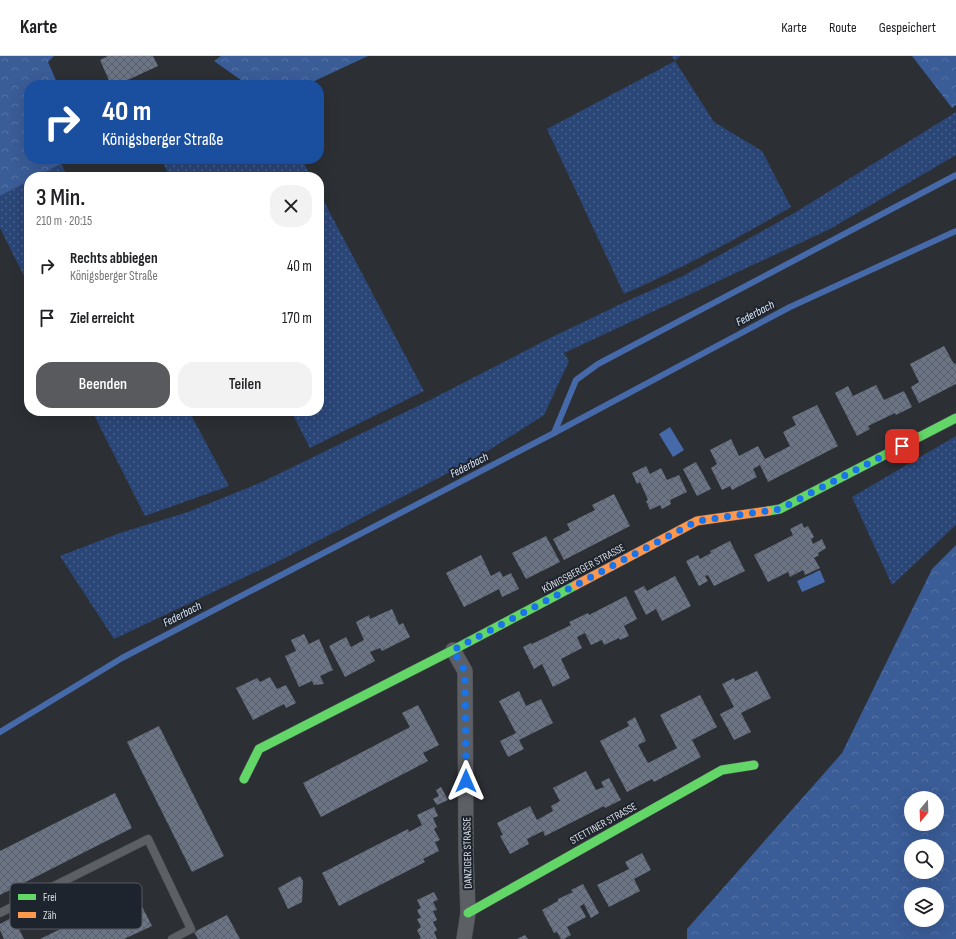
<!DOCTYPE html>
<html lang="de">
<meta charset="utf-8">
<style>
:root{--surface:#fff;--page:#f2f2f2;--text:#202124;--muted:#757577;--line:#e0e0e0;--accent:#585a5e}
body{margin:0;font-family:"Sofia Sans Condensed",sans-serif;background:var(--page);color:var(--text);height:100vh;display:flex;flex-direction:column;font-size:15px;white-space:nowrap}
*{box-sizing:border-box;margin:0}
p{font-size:13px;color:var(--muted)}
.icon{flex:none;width:22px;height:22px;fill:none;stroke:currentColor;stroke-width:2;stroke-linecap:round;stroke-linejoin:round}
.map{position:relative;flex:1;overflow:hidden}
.details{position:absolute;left:24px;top:116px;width:300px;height:244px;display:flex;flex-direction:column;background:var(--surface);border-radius:16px;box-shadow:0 4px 16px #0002}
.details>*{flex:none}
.hud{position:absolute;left:24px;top:24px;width:300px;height:84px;border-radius:16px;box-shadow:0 4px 16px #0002;background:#1a4fa0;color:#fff;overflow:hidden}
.needle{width:26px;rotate:199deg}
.controls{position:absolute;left:904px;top:735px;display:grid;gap:8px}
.controls a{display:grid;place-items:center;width:40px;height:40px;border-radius:50%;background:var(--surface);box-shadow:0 4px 16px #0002;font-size:20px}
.pin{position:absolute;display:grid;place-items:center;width:34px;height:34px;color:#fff;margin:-17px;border-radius:8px;box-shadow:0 2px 6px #0006}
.me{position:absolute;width:44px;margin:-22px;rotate:0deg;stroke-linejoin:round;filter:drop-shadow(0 0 3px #0008)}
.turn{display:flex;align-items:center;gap:14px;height:84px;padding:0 12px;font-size:18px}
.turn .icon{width:52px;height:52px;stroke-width:2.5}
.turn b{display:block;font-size:28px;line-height:34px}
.round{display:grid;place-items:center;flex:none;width:42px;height:42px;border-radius:16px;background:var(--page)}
.summary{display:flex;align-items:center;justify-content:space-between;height:68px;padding:0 12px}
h1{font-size:24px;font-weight:600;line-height:30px}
.primary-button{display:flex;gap:8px;margin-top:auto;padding:8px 12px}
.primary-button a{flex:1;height:46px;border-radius:16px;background:var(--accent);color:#fff;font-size:16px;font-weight:600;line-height:46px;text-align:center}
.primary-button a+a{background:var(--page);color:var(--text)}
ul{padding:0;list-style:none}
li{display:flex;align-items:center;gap:12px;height:52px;padding:0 12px}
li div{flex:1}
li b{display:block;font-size:15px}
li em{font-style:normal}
header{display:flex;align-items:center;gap:24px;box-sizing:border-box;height:56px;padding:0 20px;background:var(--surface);border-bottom:1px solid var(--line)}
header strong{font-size:19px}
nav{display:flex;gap:22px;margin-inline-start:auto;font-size:14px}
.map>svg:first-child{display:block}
.grass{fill:url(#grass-dots)}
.forest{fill:url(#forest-crowns);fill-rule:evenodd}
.water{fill:#466aa9}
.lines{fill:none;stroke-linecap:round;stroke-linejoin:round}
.stream{stroke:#466aa9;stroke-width:6}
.building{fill:url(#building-cross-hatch)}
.lane-casing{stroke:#484b4f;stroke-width:9}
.street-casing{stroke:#484b4f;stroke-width:16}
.fast-casing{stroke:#484b4f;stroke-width:10}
.slow-casing{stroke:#484b4f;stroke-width:10}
.lane{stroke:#5c5f63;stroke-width:8}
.street{stroke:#5c5f63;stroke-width:15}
.fast{stroke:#63d668;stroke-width:9}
.slow{stroke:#ff974d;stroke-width:9}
.route{stroke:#1a73e8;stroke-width:7;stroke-dasharray:0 12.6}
.labels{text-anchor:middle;stroke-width:4;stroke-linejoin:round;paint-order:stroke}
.street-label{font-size:11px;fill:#d8dce2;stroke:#1e242d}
.water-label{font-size:12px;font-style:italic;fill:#d9e5f8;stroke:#1e242d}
.key{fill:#1e242d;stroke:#565b63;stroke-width:1}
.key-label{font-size:11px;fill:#d8dce2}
</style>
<header>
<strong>Karte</strong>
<nav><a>Karte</a><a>Route</a><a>Gespeichert</a></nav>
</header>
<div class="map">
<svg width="956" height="883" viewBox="0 0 956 883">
<defs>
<pattern id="grass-dots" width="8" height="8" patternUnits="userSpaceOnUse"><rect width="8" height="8" fill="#2a4677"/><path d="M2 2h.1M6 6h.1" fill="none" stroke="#48608a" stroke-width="1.8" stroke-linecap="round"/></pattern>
<pattern id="forest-crowns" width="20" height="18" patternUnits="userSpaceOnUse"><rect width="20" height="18" fill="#3a5c97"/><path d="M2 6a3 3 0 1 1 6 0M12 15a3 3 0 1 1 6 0" fill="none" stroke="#5673a5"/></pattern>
<pattern id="building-cross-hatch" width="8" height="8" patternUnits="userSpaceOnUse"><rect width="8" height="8" fill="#6c7586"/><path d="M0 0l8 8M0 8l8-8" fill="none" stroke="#595e68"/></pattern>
</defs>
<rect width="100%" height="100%" fill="#2c2f34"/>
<g class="grass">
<path d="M672,0h8l-5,5 39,61 48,29 29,56c-54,32 -109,61 -167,87l-77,-165 128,-68z"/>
<polygon points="956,56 956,99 830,173 564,297 569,305 544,359 475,403 283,503 114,583 60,500 120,477 188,456 262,426 430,344 550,282 625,246 683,220 796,156"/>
<polygon points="161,103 302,103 311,121 170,121"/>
<polygon points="61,108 68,121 36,121"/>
<polygon points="29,125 29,230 0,172 0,140"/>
<polygon points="319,136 424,335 310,392 291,355 319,355"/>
<polygon points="92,355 189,355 229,430 145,460"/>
<polygon points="956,380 956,469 892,529 852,441"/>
</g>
<g class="forest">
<polygon points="0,0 54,0 48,6 58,29 29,29 29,103 59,103 61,108 36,121 29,121 29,125 0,140"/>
<polygon points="221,0 368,0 306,29 248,29 214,5"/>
<polygon points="912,0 956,0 956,49 952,52"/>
<path d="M956,489v394h-269v-10l155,-176 90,-184zM911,742h26v26h-26zM911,790h26v26h-26zM911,838h26v26h-26z"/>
</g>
<g class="water">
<polygon points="670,371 684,394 673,401 659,378"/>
<polygon points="820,514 825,526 802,536 797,525"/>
</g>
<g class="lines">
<g class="stream">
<polyline points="554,377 576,324 598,308 956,119"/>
<polyline points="0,676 122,602 554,377 790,251 956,175"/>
</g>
</g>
<g class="building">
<polygon points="108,0 153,0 158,10 117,29 111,29 100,4"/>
<polygon points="944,290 954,308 956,307 956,328 919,347 911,331 919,326 910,308"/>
<polygon points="876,329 884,344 904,335 912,351 896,359 895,357 868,370 870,373 857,380 835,337 848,330 853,340"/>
<polygon points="817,349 838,390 768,426 760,409 753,413 757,421 732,434 730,430 722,434 711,412 717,408 710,394 731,383 739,400 758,390 765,403 790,390 783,376 796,369 792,361"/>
<polygon points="696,406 711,433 697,440 683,413"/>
<polygon points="646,410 650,418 661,412 667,424 679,419 687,436 670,444 671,448 662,453 660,449 650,454 646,445 648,444 640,426 637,428 632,417"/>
<polygon points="614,438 630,470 564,504 553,483 570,474 567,468 595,454 592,449"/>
<polygon points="802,467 804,472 808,470 814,481 811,483 813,488 822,483 826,492 818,497 819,499 814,502 820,512 805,519 803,514 790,521 788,516 768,526 754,499 793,479 790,473"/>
<polygon points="546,480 560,506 526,523 512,497"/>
<polygon points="730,485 745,515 714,530 708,519 705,520 708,525 699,530 686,505 698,499 700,503 711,497 710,495"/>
<polygon points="481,499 491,520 500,515 503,521 511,517 519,533 502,541 499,533 464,551 446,517"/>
<polygon points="675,520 691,550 662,565 656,553 646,559 634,535 644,530 647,535"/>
<polygon points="626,540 637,563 624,570 629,580 620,584 619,582 604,589 602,584 591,589 585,577 577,581 582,592 561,603 570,622 553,631 542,608 534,613 523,591 531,587 532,588 571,569 569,566 588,557 589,559"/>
<polygon points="392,553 399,569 403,567 410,581 382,595 380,592 370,596 375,605 345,621 329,590 346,581 351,591 364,584 356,566 369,559 370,563"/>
<polygon points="304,578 309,588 319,583 333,614 320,620 324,628 314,629 312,625 299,631 285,600 296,595 291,584"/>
<polygon points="757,615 771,642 741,657 751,676 734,684 720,658 734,651 722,628 734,622 735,625"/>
<polygon points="270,621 277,633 286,629 296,647 286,652 284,648 253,664 236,632 257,622 260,626"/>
<polygon points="519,635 526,650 541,643 553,667 519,684 524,693 508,701 500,685 516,677 499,645"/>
<polygon points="700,639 717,671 692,684 701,701 654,726 652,723 627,736 600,685 629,670 627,666 635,661 646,685 638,689 648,707 677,692 660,659"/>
<polygon points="418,649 439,689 423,697 428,705 321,761 303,727 410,671 402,657"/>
<polygon points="159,670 224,800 192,816 127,686"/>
<polygon points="586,715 596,734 604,731 601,726 609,722 621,744 605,752 604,750 545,780 543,775 527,783 529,788 510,798 500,780 503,779 497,767 530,750 537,764 553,755 551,750 560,745 553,732"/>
<polygon points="441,731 448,744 437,749 433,743 439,740 436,734"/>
<polygon points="115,737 132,772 0,839 0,795"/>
<polygon points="434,751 438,760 433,762 437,771 434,773 440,784 435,786 439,795 423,803 425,806 339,850 322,817 408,773 409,776 422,769 417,759"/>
<polygon points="642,797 651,814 634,823 640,835 609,851 597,829 629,813 625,806"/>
<polygon points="300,820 303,825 302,846 288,853 278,832"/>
<polygon points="583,828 599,857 591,862 584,848 580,850 586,861 567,871 571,879 564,883 561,883 557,876 554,877 542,854 558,845 558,843 573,836 571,834"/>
<polygon points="434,836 438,844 433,846 437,854 433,855 437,864 433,866 437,874 434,876 437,883 419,883 421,882 417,874 421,871 417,863 421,862 417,854 421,852 417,844"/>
<polygon points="135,837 152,870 124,883 40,883"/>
<polygon points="227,859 240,883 198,883 194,876"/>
<polygon points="13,861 24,883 4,883 0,874 0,868"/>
<polygon points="525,879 528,883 517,883"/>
</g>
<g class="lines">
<defs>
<polyline id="lane" points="0,857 148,783 191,873 172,883"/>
<polyline id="street" points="453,594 465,615 466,797 468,857 464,883"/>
<g id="fast">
<polyline points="768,455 780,453 956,362"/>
<polyline points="244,723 259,693 453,594 576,529"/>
<polyline points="468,857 722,714 754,709"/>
</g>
<polyline id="slow" points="576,529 697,465 768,455"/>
</defs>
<use href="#lane" class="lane-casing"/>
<use href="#street" class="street-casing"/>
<use href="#fast" class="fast-casing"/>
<use href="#slow" class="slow-casing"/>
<use href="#lane" class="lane"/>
<use href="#street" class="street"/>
<use href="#fast" class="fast"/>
<use href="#slow" class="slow"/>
</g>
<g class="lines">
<polyline class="route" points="466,725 465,615 453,594 697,465 780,453 902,390"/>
</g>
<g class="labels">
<g class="street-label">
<text transform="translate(583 512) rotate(-28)" y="4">KÖNIGSBERGER STRASSE</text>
<text transform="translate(603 767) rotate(-29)" y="4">STETTINER STRASSE</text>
<text transform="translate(467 797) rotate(-91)" y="4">DANZIGER STRASSE</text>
</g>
<g class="water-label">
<text transform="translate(755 257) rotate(-28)" y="4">Federbach</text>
<text transform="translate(469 409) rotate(-27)" y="4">Federbach</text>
<text transform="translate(182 558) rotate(-27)" y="4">Federbach</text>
</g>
</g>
<rect x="10" y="827" width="132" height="46" rx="6" class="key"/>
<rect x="18" y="838" width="18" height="6" fill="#63d668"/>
<rect x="18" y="856" width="18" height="6" fill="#ff974d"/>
<g class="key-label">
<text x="43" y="845">Frei</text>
<text x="43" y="863">Zäh</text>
</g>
</svg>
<div class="controls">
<a><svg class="needle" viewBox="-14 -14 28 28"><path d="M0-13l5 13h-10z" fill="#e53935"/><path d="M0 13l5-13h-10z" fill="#757577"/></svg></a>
<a><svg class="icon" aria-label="search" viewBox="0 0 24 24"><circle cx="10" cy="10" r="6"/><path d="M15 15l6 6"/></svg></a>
<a><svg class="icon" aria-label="layers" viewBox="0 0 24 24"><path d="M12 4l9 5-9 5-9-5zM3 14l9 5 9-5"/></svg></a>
</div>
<div class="pin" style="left:902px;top:390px;background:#d93025"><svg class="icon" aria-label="arrive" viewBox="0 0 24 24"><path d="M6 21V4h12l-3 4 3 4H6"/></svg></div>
<svg class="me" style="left:466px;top:725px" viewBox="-20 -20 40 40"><path d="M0-17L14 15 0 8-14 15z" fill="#1a73e8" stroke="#fff" stroke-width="4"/></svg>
<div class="hud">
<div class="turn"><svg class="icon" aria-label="right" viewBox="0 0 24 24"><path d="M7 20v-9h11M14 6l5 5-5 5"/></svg><div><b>40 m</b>Königsberger Straße</div></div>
</div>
<section class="details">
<div class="summary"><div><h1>3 Min.</h1><p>210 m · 20:15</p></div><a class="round"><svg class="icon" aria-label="close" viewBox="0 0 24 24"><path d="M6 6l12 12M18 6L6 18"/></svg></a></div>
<ul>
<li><svg class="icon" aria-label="right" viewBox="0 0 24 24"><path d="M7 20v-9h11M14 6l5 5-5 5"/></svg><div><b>Rechts abbiegen</b><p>Königsberger Straße</p></div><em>40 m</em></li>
<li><svg class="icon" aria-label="arrive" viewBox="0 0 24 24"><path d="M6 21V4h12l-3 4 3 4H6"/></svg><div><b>Ziel erreicht</b></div><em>170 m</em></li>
</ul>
<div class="primary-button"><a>Beenden</a><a>Teilen</a></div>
</section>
</div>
